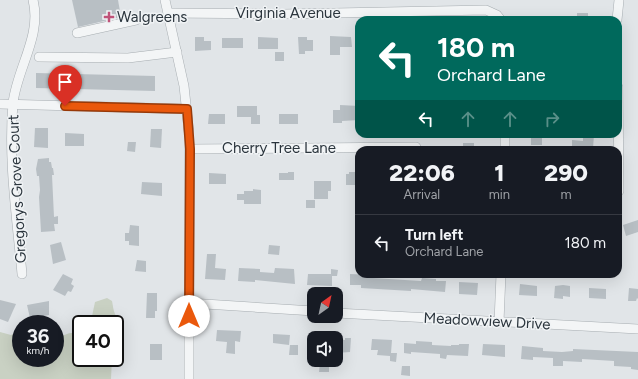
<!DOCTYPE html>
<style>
:root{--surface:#171b24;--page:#20242c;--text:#f1f3f6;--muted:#9ea1a6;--line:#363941}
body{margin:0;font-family:Figtree,sans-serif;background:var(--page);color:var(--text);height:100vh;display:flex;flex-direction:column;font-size:15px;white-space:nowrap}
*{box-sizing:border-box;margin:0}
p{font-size:13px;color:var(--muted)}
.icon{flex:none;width:22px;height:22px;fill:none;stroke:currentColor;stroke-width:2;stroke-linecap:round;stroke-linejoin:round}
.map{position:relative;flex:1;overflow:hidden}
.panel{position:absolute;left:355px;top:146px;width:267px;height:132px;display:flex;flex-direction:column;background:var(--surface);border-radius:12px;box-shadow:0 4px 16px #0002}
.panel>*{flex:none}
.hud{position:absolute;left:355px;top:16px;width:267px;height:122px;border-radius:12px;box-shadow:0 4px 16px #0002;background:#00695c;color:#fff;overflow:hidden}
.needle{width:26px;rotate:33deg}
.fabs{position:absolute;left:307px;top:287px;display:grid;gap:8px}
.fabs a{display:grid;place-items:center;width:36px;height:36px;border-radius:8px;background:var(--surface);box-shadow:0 4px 16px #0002;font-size:20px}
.speed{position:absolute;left:12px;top:315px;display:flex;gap:8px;font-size:20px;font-weight:700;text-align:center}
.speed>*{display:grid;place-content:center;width:52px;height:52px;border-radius:50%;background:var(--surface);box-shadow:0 4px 16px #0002;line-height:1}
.speed small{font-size:10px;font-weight:400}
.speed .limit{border:2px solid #111;border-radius:6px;background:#fff;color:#111}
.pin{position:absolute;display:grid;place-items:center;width:34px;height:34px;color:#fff;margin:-41px -17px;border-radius:50% 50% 50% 0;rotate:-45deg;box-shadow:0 0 4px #0007}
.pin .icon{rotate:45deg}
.me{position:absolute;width:44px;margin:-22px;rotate:0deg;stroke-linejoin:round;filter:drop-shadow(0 0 3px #0008)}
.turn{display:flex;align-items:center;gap:14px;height:84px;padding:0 16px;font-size:18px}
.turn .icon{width:52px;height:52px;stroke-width:2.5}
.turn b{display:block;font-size:28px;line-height:34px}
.lanes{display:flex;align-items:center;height:38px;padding:0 16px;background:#0003;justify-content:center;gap:20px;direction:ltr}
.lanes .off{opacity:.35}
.eta{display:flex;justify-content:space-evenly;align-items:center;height:68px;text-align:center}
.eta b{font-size:24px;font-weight:800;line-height:28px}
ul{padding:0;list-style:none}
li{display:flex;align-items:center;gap:12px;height:56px;padding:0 16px;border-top:1px solid var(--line)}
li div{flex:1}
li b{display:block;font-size:15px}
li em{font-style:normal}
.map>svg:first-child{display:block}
.green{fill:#c9d1c3}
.building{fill:#b8bfc4}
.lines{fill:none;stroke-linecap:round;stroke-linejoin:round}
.minor-casing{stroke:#a7adb1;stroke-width:10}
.minor{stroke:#f3f5f6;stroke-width:9}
.route-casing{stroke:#983908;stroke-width:10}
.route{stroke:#ea580c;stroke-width:7}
.poi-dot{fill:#bf5379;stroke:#f0f3f5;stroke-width:1.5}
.labels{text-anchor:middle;stroke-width:3;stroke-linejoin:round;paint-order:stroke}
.street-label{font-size:15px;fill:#2b353d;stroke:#f0f3f5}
.poi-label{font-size:15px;fill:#2b353d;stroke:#f0f3f5;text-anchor:start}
</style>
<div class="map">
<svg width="638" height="379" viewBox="0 0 638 379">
<rect width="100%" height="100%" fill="#e1e5e8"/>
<g class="green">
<path d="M107,298l5,3c1,4 1,9 3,13 7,15 8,15 0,30v-20h-24v-3l4,-19z"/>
<path d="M21,330v28h34v-21c11,-1 14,-7 26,-3v24h31l-1,21h-111v-47l11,3z"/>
</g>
<g class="building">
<polygon points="72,0 118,0 121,17 78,27"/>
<rect x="577" y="13" width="11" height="7"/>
<polygon points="330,36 351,37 352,47 340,47 340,55 330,55"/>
<polygon points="195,37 204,37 204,41 211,41 211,50 195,51"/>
<polygon points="258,37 278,38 278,49 258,49"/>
<polygon points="298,37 307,37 307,40 313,40 313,51 305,51 305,54 299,54"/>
<rect x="222" y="38" width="21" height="10"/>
<rect x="275" y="52" width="9" height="9"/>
<polygon points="36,73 155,76 155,91 36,88"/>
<polygon points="340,105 359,106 359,120 342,121 342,123 333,123 333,110 340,110"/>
<polygon points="237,106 257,106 257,115 260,115 260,124 251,124 251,117 237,117"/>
<polygon points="209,114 225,114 225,124 208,124"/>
<rect x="279" y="114" width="19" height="10"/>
<polygon points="35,128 48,128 48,148 34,147"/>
<polygon points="151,129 162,129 161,148 150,147"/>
<polygon points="65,133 84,134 84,146 65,146"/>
<rect x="531" y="134" width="11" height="11"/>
<polygon points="583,134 594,134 593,149 572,149 572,140 583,141"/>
<polygon points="128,142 136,142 135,152 127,151"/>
<rect x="463" y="143" width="11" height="7"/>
<polygon points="49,158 49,162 51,162 52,168 53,168 54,175 52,175 54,217 58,216 58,224 54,224 55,231 41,232 39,197 40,190 39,176 37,176 36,169 38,159"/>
<polygon points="288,172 294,172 294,180 279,180 279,173 288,173"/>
<polygon points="349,172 359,172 359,185 346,185 346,174 349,174"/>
<polygon points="209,173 226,174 226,184 209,184"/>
<polygon points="314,181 331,181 331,191 328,191 328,199 314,199"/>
<polygon points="142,182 162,183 162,196 141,194"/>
<polygon points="253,189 261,190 261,204 244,204 244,200 237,200 237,194 244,194 244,191 253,191"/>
<rect x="306" y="200" width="9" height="8"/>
<polygon points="638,220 638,232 626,236 623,225"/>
<polygon points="130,225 139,226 139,246 129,245 129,241 125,241 125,233 129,233"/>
<polygon points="61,242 66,260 53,264 50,245"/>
<polygon points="269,245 280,246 279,255 268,254"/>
<polygon points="207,254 216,254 215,268 226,269 225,280 205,279"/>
<polygon points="137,260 146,261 146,272 135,271"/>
<polygon points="239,268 260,269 260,272 274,273 275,268 294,269 295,284 255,280 255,282 238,281"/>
<polygon points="331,269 338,270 337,276 332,276 332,286 307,285 308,274 331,274"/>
<polygon points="63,274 73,279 71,284 74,286 71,292 68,291 65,296 53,290"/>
<polygon points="350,274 373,275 373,278 421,281 422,278 436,279 436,281 446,281 445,292 411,289 411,291 361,288 361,285 350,285"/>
<polygon points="459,282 478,283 477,295 459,294"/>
<polygon points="520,284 537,286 537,296 519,295"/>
<polygon points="563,285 570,286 570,297 563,296 563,299 554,298 555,286"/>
<polygon points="589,288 606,289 606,299 589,298"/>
<polygon points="629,288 638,289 638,299 637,298 636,301 628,301"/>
<polygon points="147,293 157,293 157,311 155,311 155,318 146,318"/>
<polygon points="0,300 16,304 8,322 0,319"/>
<polygon points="49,301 49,315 44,316 44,319 37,320 37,317 30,318 27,305"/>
<polygon points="217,330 241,331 240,342 235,341 235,354 226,353 227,342 216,341"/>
<polygon points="273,334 290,335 289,345 273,343"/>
<polygon points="345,338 351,338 350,352 336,353 336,339 345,340"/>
<polygon points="372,339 392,340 391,353 397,353 396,362 390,361 390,356 377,355 378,350 371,350"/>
<polygon points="416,341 432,342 432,345 451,346 451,345 459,345 459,344 469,344 468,356 447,355 446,359 440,358 440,354 411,352 411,354 404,353 404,343 416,344"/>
<rect x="150" y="344" width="12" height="16"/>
<polygon points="483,344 505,345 505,357 482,355"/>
<polygon points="290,345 298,345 298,355 289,355"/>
<polygon points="522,346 543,348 543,351 562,352 573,351 573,349 638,352 638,370 631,369 631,367 614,366 614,361 582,359 582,362 563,361 563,366 553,366 553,358 533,357 533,360 521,359"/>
<polygon points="320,363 329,363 329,372 319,372"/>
<polygon points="402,366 410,366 410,376 401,375"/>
</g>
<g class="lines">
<defs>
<g id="minor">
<polyline points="165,0 184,86 189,133 189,379"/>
<polyline points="168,13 284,14 486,10 497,15 501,20"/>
<polyline points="617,20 619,0"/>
<polyline points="77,33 136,20"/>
<polyline points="39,57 128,58 177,52"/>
<polyline points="618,87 619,191"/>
<polyline points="0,104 187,109"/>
<polyline points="190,149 416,147"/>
<polyline points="505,150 505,134"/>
<path d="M22,274c-5,-56 -14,-114 -9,-171 4,-35 29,-67 20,-103"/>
<polyline points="189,303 314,311"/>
<polyline points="336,313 638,329"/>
<polyline points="499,322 501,274"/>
</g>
</defs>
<use href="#minor" class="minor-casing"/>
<use href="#minor" class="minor"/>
</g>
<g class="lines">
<defs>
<polyline id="route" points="65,106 187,109 190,149 189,316"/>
</defs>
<use href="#route" class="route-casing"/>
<use href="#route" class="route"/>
</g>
<path class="poi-dot" d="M107 11h4v4h4v4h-4v4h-4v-4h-4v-4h4z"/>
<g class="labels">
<g class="street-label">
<text x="288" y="18">Virginia Avenue</text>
<text x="279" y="153">Cherry Tree Lane</text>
<text transform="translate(17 189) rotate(-93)" y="5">Gregorys Grove Court</text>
<text transform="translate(487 321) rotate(3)" y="5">Meadowview Drive</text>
</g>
<g class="poi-label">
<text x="117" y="22">Walgreens</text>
</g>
</g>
</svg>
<div class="fabs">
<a><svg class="needle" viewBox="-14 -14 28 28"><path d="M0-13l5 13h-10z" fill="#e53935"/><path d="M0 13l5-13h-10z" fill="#9ea1a6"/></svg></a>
<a><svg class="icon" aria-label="sound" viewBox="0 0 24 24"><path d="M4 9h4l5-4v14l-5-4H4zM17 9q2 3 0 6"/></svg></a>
</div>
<div class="speed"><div>36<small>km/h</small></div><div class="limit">40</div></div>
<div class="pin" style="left:65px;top:106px;background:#d93025"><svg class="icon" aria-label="arrive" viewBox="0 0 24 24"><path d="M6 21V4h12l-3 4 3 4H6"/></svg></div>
<svg class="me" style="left:189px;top:316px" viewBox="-20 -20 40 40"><circle r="19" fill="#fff"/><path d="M0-13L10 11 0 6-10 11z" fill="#ea580c"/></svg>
<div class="hud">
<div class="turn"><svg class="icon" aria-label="left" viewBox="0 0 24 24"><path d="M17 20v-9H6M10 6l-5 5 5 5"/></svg><div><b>180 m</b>Orchard Lane</div></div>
<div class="lanes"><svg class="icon" aria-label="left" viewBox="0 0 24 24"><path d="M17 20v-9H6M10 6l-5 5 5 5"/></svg><svg class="icon off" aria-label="ahead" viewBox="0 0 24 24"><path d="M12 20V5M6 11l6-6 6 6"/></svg><svg class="icon off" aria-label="ahead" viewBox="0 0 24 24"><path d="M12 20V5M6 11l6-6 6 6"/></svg><svg class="icon off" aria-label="right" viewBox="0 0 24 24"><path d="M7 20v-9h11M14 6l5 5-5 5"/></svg></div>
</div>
<section class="panel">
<div class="eta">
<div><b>22:06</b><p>Arrival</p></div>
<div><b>1</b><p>min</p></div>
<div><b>290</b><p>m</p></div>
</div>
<ul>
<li><svg class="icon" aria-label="left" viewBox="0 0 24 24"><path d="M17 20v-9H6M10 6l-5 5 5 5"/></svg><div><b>Turn left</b><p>Orchard Lane</p></div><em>180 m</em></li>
</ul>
</section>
</div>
